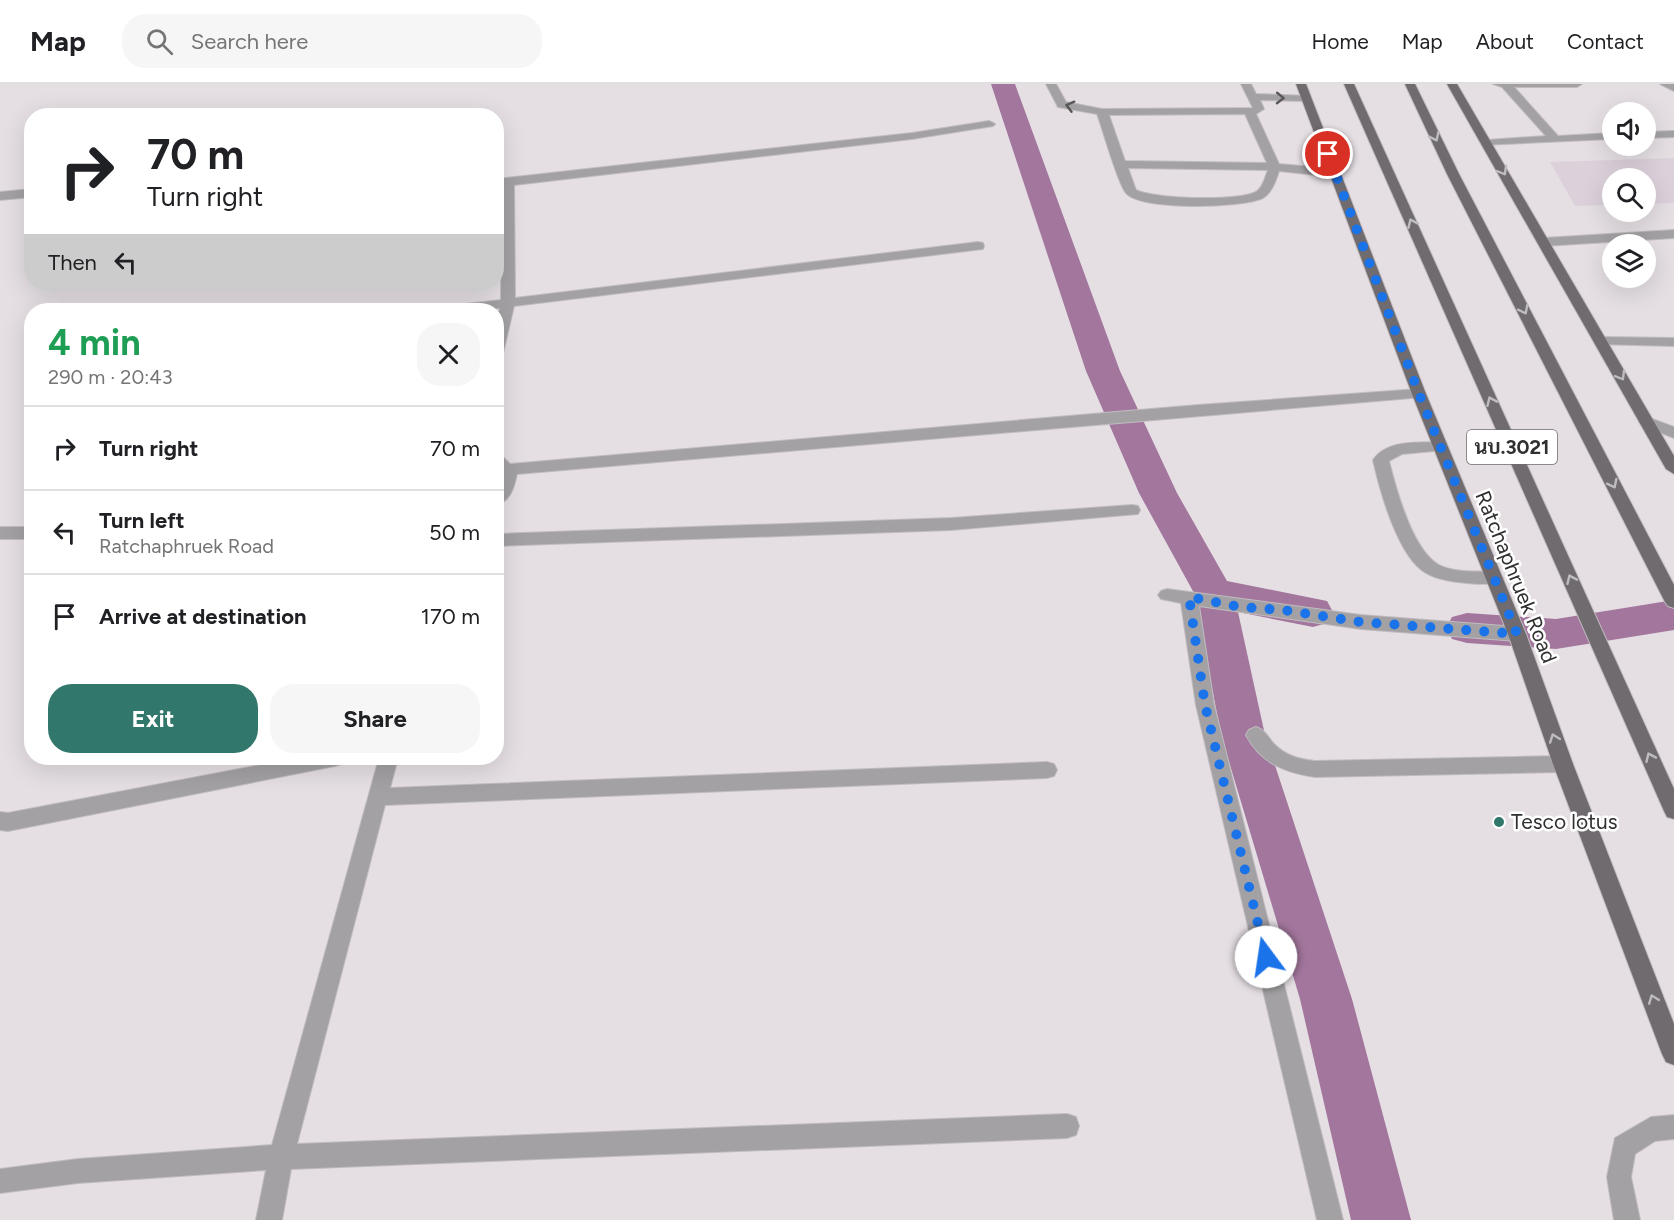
<!DOCTYPE html>
<meta charset="utf-8">
<style>
:root{--surface:#fff;--page:#f6f6f6;--text:#202124;--muted:#757577;--line:#e0e0e0;--accent:#31776b}
body{margin:0;font-family:Figtree,Sarabun,sans-serif;background:var(--page);color:var(--text);height:100vh;display:flex;flex-direction:column;font-size:22px;white-space:nowrap}
*{box-sizing:border-box;margin:0}
p{font-size:20px;color:var(--muted)}
.icon{flex:none;width:33px;height:33px;fill:none;stroke:currentColor;stroke-width:2;stroke-linecap:round;stroke-linejoin:round}
.map{position:relative;flex:1;overflow:hidden}
.details{position:absolute;left:24px;top:219px;width:480px;height:462px;display:flex;flex-direction:column;background:var(--surface);border-radius:24px;box-shadow:0 6px 24px #0002}
.details>*{flex:none}
.banner{position:absolute;left:24px;top:24px;width:480px;height:183px;border-radius:24px;box-shadow:0 6px 24px #0002;background:#fff;color:var(--text);overflow:hidden}
.fabs{position:absolute;left:1602px;top:18px;display:grid;gap:12px}
.fabs a{display:grid;place-items:center;width:54px;height:54px;border-radius:50%;background:var(--surface);box-shadow:0 6px 24px #0002;font-size:30px}
.pin{position:absolute;display:grid;place-items:center;width:51px;height:51px;color:#fff;margin:-26px;border:3px solid #fff;border-radius:50%;box-shadow:0 2px 6px #0007}
.me{position:absolute;width:66px;margin:-33px;rotate:346deg;stroke-linejoin:round;filter:drop-shadow(0 0 4px #0008)}
.turn{display:flex;align-items:center;gap:21px;height:126px;padding:0 24px;font-size:27px}
.turn .icon{width:78px;height:78px;stroke-width:2.5}
.turn b{display:block;font-size:42px;line-height:51px}
.then{display:flex;align-items:center;height:57px;padding:0 24px;background:#0003;gap:12px;font-size:22px}
.round{display:grid;place-items:center;flex:none;width:63px;height:63px;border-radius:24px;background:var(--page)}
.head{display:flex;align-items:center;justify-content:space-between;height:102px;padding:0 24px}
h1{font-size:36px;font-weight:700;line-height:45px;color:#1e9e55}
.cta{display:flex;gap:12px;margin-top:auto;padding:12px 24px}
.cta a{flex:1;height:69px;border-radius:24px;background:var(--accent);color:#fff;font-size:24px;font-weight:700;line-height:69px;text-align:center}
.cta a+a{background:var(--page);color:var(--text)}
ul{padding:0;list-style:none}
li{display:flex;align-items:center;gap:18px;height:84px;padding:0 24px;border-top:2px solid var(--line)}
li div{flex:1}
li b{display:block;font-size:22px}
li em{font-style:normal}
header{display:flex;align-items:center;gap:36px;box-sizing:border-box;height:84px;padding:0 30px;background:var(--surface);border-bottom:2px solid var(--line)}
header strong{font-size:28px}
nav{display:flex;gap:33px;margin-inline-start:auto;font-size:21px}
.search{width:420px;height:54px;background:var(--page);display:flex;align-items:center;gap:15px;box-sizing:border-box;padding:0 21px;border-radius:24px;color:var(--muted);font-size:22px}
.map>svg:first-child{display:block}
.built{fill:#dcd1db}
.lines{fill:none;stroke-linecap:round;stroke-linejoin:round}
.canal{fill:#a3769d;fill-rule:evenodd}
.minor-casing{stroke:#c1bcc0;stroke-width:2}
.major-casing{stroke:#c1bcc0;stroke-width:2}
.minor{fill:#a3a1a3;fill-rule:evenodd}
.major{fill:#6f6b6e;fill-rule:evenodd}
.oneway{stroke:#595758}
.oneway2{stroke:#bebcbe}
.route{stroke:#1a73e8;stroke-width:10;stroke-dasharray:0 18}
.poi-dot{fill:#31776b;stroke:#fff;stroke-width:2}
.labels{text-anchor:middle;stroke-width:5;stroke-linejoin:round;paint-order:stroke}
.shield{fill:#fff;stroke:#6f6d6e;stroke-width:1.5}
.shield-label{font-size:20px;font-weight:bold;fill:#312f30}
.street-label{font-size:21px;fill:#312f30;stroke:#fff}
.poi-label{font-size:21px;fill:#312f30;stroke:#fff;text-anchor:start}
</style>
<header>
<strong>Map</strong>
<div class="search"><svg class="icon" aria-label="search" viewBox="0 0 24 24"><circle cx="10" cy="10" r="6"/><path d="M15 15l6 6"/></svg>Search here</div>
<nav><a>Home</a><a>Map</a><a>About</a><a>Contact</a></nav>
</header>
<div class="map">
<svg width="1674" height="1136" viewBox="0 0 1674 1136">
<rect width="100%" height="100%" fill="#e5dfe4"/>
<polygon class="built" points="1674,74 1674,119 1646,120 1646,94 1612,94 1612,121 1575,122 1550,78"/>
<g class="lines">
<g class="canal">
<polygon points="991,0 1015,0 1120,287 1177,409 1227,497 1327,517 1333,528 1327,539 1313,543 1238,528 1265,651 1352,915 1411,1136 1351,1136 1300,915 1221,651 1194,509 1139,409 1086,287"/>
<polygon points="1674,516 1674,546 1556,565 1467,559 1452,555 1446,544 1452,533 1467,529 1556,535"/>
</g>
<defs>
<g id="minor">
<path d="M1046,0h10l10,18 36,7 151,-1 -12,-24h10l5,10 53,2v4l-4,1 -45,-1 4,9 -8,5 23,50 56,5 6,4 -6,4 -56,-6c-3,9 -7,22 -16,27 -20,10 -123,13 -137,-5 -8,-9 -23,-63 -29,-79l-39,-7zM1245,30l22,49 -142,-2 -16,-46zM1128,84l140,2c-3,7 -5,17 -11,21 -15,11 -104,8 -121,-1z"/>
<polygon points="1493,0 1582,0 1577,3 1514,3 1558,52 1612,49 1612,55 1483,61 1481,59 1487,56 1546,52 1502,3"/>
<polygon points="1660,0 1674,0 1674,7"/>
<polygon points="989,37 995,40 993,42 912,55 514,101 515,214 978,158 983,159 984,162 983,165 514,222 503,269 496,273 496,238 500,224 477,226 441,226 448,222 501,216 502,102 496,103 496,95 912,49"/>
<polygon points="1674,47 1674,53 1646,54 1646,48"/>
<polygon points="32,105 32,113 0,116 0,108"/>
<polygon points="1674,146 1674,154 1544,162 1538,158 1544,154"/>
<polygon points="1601,253 1674,254 1674,262 1596,260 1594,257"/>
<path d="M1419,305l5,2 2,3 -2,3 -907,77c-3,13 -6,27 -21,31v-16l5,-16 -5,-4v-15l5,1 9,9 688,-59z"/>
<polygon points="1647,333 1674,343 1674,354 1642,341 1639,338"/>
<path d="M1440,358l8,5 -3,3 -43,4 -13,7c7,28 23,89 50,104 15,8 38,6 55,7l6,2 3,4 -3,4c-10,3 -22,2 -33,1 -13,-1 -29,-3 -41,-10 -28,-16 -46,-82 -53,-113 14,-21 45,-17 67,-18z"/>
<polygon points="1132,421 1138,422 1140,426 1138,430 951,446 496,462 496,450 951,434"/>
<rect x="0" y="443" width="32" height="12"/>
<polygon points="1167,505 1361,531 1517,543 1523,545 1526,550 1523,555 1517,557 1361,545 1199,522 1214,621 1343,1136 1317,1136 1196,621 1181,519 1161,515 1158,511 1161,507"/>
<path d="M1256,643c9,3 12,10 18,17 12,12 25,15 41,17l248,-5 7,2 3,6 -3,6 -7,2 -248,5c-30,-4 -54,-14 -69,-42l3,-5z"/>
<polygon points="297,674 345,674 342,680 335,682 8,747 0,746 0,728 8,729"/>
<polygon points="379,674 398,674 390,704 1047,678 1054,680 1057,686 1054,692 1047,694 385,721 297,1060 1067,1030 1076,1033 1079,1042 1076,1051 1067,1054 291,1085 282,1136 256,1136 266,1086 78,1099 0,1109 0,1085 78,1075 272,1061"/>
<polygon points="1674,1031 1674,1055 1655,1057 1635,1070 1631,1093 1640,1136 1614,1136 1607,1093 1615,1054 1651,1033"/>
</g>
<g id="major">
<polygon points="1296,0 1306,0 1426,310 1526,550 1573,680 1674,940 1674,981 1666,978 1662,970 1553,680 1508,550 1412,310"/>
<polygon points="1344,0 1354,0 1674,705 1674,735 1667,733 1664,727"/>
<polygon points="1405,0 1415,0 1459,90 1674,501 1674,524 1668,522 1665,518 1447,90"/>
<polygon points="1447,0 1457,0 1674,372 1674,390 1666,385"/>
</g>
</defs>
<use href="#minor" class="minor-casing"/>
<use href="#major" class="major-casing"/>
<use href="#minor" class="minor"/>
<use href="#major" class="major"/>
</g>
<defs><path id="oneway-chevron" d="M-2-3.5L2.5 0L-2 3.5" fill="none" stroke-width="1.6" stroke-linecap="round" stroke-linejoin="round" transform="scale(1.5)"/></defs>
<g class="oneway">
<use href="#oneway-chevron" transform="translate(1280 14) rotate(1)"/>
<use href="#oneway-chevron" transform="translate(1070 22) rotate(-165)"/>
</g>
<g class="oneway2">
<use href="#oneway-chevron" transform="translate(1435 53) rotate(64)"/>
<use href="#oneway-chevron" transform="translate(1503 87) rotate(60)"/>
<use href="#oneway-chevron" transform="translate(1412 139) rotate(-114)"/>
<use href="#oneway-chevron" transform="translate(1524 226) rotate(63)"/>
<use href="#oneway-chevron" transform="translate(1621 292) rotate(60)"/>
<use href="#oneway-chevron" transform="translate(1491 317) rotate(-114)"/>
<use href="#oneway-chevron" transform="translate(1613 400) rotate(63)"/>
<use href="#oneway-chevron" transform="translate(1571 495) rotate(-114)"/>
<use href="#oneway-chevron" transform="translate(1554 654) rotate(-110)"/>
<use href="#oneway-chevron" transform="translate(1650 673) rotate(-114)"/>
<use href="#oneway-chevron" transform="translate(1653 915) rotate(-111)"/>
</g>
<g class="lines">
<polyline class="route" points="1266,873 1205,621 1189,513 1240,523 1282,526 1361,538 1517,550 1419,310 1328,70"/>
</g>
<circle class="poi-dot" cx="1499" cy="738" r="6"/>
<g class="labels">
<rect class="shield" x="1467" y="346" width="90" height="34" rx="4.5"/>
<g class="shield-label">
<text x="1512" y="370">นบ.3021</text>
</g>
<g class="street-label">
<text transform="translate(1516 493) rotate(68)" y="7">Ratchaphruek Road</text>
</g>
<g class="poi-label">
<text x="1511" y="745">Tesco lotus</text>
</g>
</g>
</svg>
<div class="fabs">
<a><svg class="icon" aria-label="sound" viewBox="0 0 24 24"><path d="M4 9h4l5-4v14l-5-4H4zM17 9q2 3 0 6"/></svg></a>
<a><svg class="icon" aria-label="search" viewBox="0 0 24 24"><circle cx="10" cy="10" r="6"/><path d="M15 15l6 6"/></svg></a>
<a><svg class="icon" aria-label="layers" viewBox="0 0 24 24"><path d="M12 4l9 5-9 5-9-5zM3 14l9 5 9-5"/></svg></a>
</div>
<div class="pin" style="left:1328px;top:70px;background:#d93025"><svg class="icon" aria-label="arrive" viewBox="0 0 24 24"><path d="M6 21V4h12l-3 4 3 4H6"/></svg></div>
<svg class="me" style="left:1266px;top:873px" viewBox="-20 -20 40 40"><circle r="19" fill="#fff"/><path d="M0-13L10 11 0 6-10 11z" fill="#1a73e8"/></svg>
<div class="banner">
<div class="turn"><svg class="icon" aria-label="right" viewBox="0 0 24 24"><path d="M7 20v-9h11M14 6l5 5-5 5"/></svg><div><b>70 m</b>Turn right</div></div>
<div class="then">Then<svg class="icon" aria-label="left" viewBox="0 0 24 24"><path d="M17 20v-9H6M10 6l-5 5 5 5"/></svg></div>
</div>
<section class="details">
<div class="head"><div><h1>4 min</h1><p>290 m · 20:43</p></div><a class="round"><svg class="icon" aria-label="close" viewBox="0 0 24 24"><path d="M6 6l12 12M18 6L6 18"/></svg></a></div>
<ul>
<li><svg class="icon" aria-label="right" viewBox="0 0 24 24"><path d="M7 20v-9h11M14 6l5 5-5 5"/></svg><div><b>Turn right</b></div><em>70 m</em></li>
<li><svg class="icon" aria-label="left" viewBox="0 0 24 24"><path d="M17 20v-9H6M10 6l-5 5 5 5"/></svg><div><b>Turn left</b><p>Ratchaphruek Road</p></div><em>50 m</em></li>
<li><svg class="icon" aria-label="arrive" viewBox="0 0 24 24"><path d="M6 21V4h12l-3 4 3 4H6"/></svg><div><b>Arrive at destination</b></div><em>170 m</em></li>
</ul>
<div class="cta"><a>Exit</a><a>Share</a></div>
</section>
</div>
